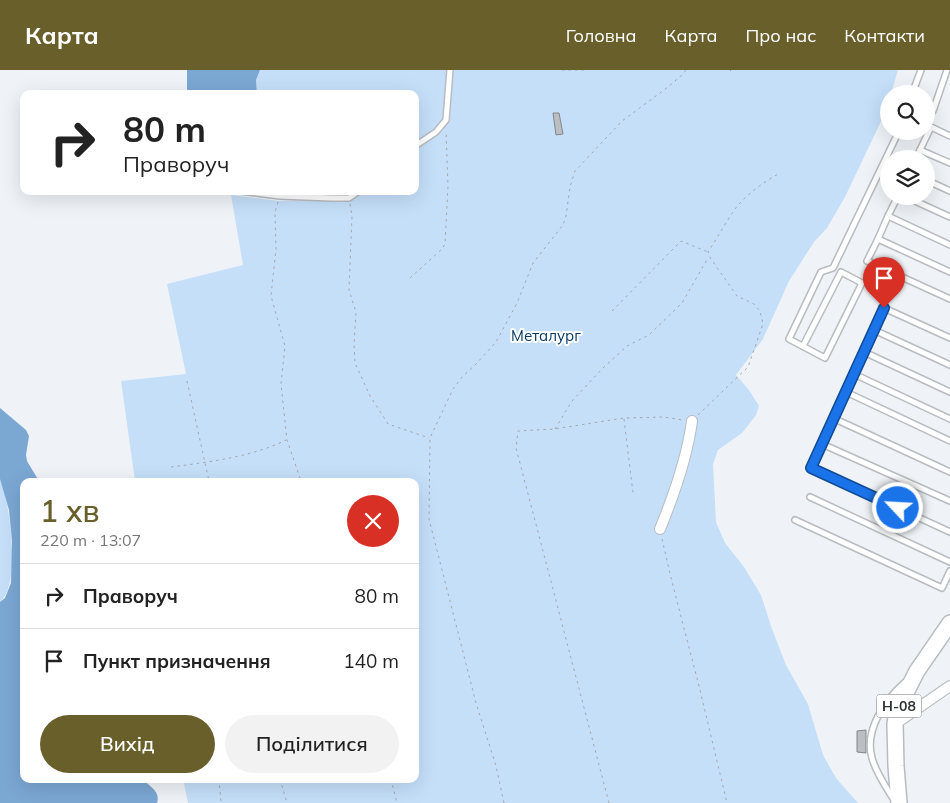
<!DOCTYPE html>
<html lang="uk">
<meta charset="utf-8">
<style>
:root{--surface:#fff;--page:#f2f2f2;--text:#222;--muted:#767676;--line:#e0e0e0;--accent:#685f2b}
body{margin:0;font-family:Mulish,sans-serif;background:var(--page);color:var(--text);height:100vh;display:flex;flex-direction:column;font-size:19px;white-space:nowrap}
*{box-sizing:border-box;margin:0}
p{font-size:16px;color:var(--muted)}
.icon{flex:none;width:28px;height:28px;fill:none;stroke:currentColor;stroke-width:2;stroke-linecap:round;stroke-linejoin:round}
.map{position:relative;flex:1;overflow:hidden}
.side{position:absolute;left:20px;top:408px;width:399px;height:305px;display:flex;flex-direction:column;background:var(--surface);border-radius:10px;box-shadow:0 5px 20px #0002}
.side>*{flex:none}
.banner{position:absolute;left:20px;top:20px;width:399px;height:105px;border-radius:10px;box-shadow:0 5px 20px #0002;background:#fff;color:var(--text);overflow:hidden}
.controls{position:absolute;left:880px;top:15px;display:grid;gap:10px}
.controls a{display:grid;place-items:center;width:55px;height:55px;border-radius:50%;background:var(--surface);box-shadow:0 5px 20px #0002;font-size:25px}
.pin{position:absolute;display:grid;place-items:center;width:42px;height:42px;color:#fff;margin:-51px -21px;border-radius:50% 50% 50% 0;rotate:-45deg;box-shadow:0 0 5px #0007}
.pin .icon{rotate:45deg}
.me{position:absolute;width:55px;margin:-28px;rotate:295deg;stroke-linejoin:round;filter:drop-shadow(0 0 4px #0008)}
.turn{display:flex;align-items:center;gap:18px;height:105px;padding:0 20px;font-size:22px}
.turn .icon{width:65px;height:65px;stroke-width:2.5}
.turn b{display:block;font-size:35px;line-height:42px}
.round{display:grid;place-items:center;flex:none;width:52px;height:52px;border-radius:26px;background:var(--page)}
.summary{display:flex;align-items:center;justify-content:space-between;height:85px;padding:0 20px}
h1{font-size:30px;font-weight:600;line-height:38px;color:var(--accent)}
.primary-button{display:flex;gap:10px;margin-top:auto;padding:10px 20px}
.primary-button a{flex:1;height:58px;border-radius:30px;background:var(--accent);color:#fff;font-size:20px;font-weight:600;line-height:58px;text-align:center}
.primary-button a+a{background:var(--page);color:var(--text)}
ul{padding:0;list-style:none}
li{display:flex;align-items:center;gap:15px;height:65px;padding:0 20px;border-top:1px solid var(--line)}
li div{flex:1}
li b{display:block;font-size:19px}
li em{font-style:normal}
header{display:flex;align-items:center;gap:30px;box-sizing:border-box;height:70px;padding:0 25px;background:var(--accent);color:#fff}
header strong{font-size:24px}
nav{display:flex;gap:28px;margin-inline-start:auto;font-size:18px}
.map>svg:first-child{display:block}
.green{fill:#c5dff9}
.water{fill:#7ba7d3}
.building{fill:#bbbfc3;stroke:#83868a}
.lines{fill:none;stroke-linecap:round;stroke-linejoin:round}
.service-casing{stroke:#b8bcc0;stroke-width:8}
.minor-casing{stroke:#b8bcc0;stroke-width:12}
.primary-casing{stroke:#b8bcc0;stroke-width:18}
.path{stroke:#a3a6a9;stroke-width:1;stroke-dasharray:2.5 4;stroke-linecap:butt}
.service{stroke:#fff;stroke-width:5}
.minor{stroke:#fff;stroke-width:10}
.primary{stroke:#fff;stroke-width:15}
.route-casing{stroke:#114b97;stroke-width:12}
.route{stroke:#1a73e8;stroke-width:9}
.labels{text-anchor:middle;stroke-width:4;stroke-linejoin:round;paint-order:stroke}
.shield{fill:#fff;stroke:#6d6f70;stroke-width:1}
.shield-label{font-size:14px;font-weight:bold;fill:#2f3132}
.park-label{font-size:15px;fill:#053962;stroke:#fff}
</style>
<header>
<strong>Карта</strong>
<nav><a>Головна</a><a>Карта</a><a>Про нас</a><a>Контакти</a></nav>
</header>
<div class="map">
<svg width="950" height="733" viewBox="0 0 950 733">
<rect width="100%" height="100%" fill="#eff3f7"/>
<g class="green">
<polygon points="260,0 898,0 891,24 889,24 889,31 885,43 845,127 827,158 814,172 789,211 763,269 736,305 749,320 759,336 756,345 742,363 718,380 713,394 716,452 725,473 744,497 761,525 772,559 786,595 808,634 823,685 836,708 858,733 188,733 183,709 415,709 415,411 135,411 121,311 186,304 167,214 243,195 231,125 279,131 333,130 341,124 342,121 415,121 415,24 257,24 256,10"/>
<path d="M0,409c10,23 21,106 0,123z"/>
</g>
<g class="water">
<polygon points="187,0 260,0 256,10 257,24 187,24"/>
<path d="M0,338l26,22 3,6 -3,19 1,6 12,20h-15v298h118c7,7 19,12 15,24h-157v-201l5,-4 6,-15 1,-42 -3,-31 -9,-31z"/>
</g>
<g class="building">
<polygon points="553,43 559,43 563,64 556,65"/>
<polygon points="866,660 866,683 857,682 857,661"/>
</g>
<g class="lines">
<defs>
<g id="service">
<polyline points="912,24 921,0"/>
<polyline points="926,38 933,41 947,0"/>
<polyline points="950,66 931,57 920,80 950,93"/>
<polyline points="415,76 436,62 446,50 450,0"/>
<polyline points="916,89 920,80"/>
<polyline points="926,110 950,121"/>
<polyline points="241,121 280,126 331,128 349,128 359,121"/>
<polyline points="898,126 888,146 950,175"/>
<polyline points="904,126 950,147"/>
<polyline points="888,146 878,169 950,202"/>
<polyline points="878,169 867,191 950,229"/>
<polyline points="874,260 950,295"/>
<polyline points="950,268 884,238 811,398 950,462"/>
<polyline points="803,276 841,202 862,213 825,288 789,269 821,202 833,198 899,61"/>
<polyline points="864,282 950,322"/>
<polyline points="854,304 950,349"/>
<polyline points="846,322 950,371"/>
<polyline points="833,348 950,402"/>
<polyline points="822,374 950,431"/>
<polyline points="810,427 950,492"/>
<polyline points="795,450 942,518 950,501"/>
<path d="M894,730c-8,-13 -18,-27 -22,-42 -8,-28 13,-58 32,-75"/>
</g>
<g id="minor">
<path d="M660,459c14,-34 27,-71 32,-108"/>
<polyline points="895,654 950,616"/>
</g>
<polyline id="primary" points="899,733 896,696 895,654 897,640 917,601 950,553"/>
</defs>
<use href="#service" class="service-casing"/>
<use href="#minor" class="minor-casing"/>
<use href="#primary" class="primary-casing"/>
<g class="path">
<polyline points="562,0 584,0"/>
<polyline points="730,1 731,0"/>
<polyline points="278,132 275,142 276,179 271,226 285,276 281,314 287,370 301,411"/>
<polyline points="350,134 352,146 349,220 356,242 354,274 355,293 370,326 388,354 429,368"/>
<polyline points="410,208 442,179 445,174 448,116 446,61"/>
<polyline points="612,241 681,171 708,182"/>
<polyline points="187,311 209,411"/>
<path d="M698,345l50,-48 15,-43 -3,-13 -6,-7 -17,-8 -28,-40 -1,-4c8,-12 15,-25 23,-37 10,-17 30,-31 47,-41"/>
<polyline points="624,349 633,423"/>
<polyline points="555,359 572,331 603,298 627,276 649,265 682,233 708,188"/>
<path d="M171,397c38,-5 80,-10 115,-27"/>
<polyline points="662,469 672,512 699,616 727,733"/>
<polyline points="219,709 221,733"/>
<polyline points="280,709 287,733"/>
<polyline points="391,709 397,733"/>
<polyline points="504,733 496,696 476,633 429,449 430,368 453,319 462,307 476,294 496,272 517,233 533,193 563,155 566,146 570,117 575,101 622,51 668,17 682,5 686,0"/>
<polyline points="609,733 516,378 518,361 554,359 624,348 664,347 682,350"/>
</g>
<use href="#service" class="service"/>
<use href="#minor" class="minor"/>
<use href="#primary" class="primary"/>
</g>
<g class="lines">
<defs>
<polyline id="route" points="884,238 811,398 898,438"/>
</defs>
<use href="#route" class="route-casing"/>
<use href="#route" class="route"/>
</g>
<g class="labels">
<rect class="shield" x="876.5" y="624.5" width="45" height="23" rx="4"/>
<g class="shield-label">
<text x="899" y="641">Н-08</text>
</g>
<g class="park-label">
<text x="546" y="271">Металург</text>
</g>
</g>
</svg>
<div class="controls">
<a><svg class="icon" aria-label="search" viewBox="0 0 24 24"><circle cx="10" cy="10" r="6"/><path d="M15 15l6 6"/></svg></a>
<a><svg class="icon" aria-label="layers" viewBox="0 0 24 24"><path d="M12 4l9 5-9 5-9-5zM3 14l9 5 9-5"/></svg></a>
</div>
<div class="pin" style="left:884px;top:238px;background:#d93025"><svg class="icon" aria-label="arrive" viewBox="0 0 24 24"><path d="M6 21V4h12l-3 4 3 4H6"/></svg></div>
<svg class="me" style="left:898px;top:438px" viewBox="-20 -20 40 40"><circle r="17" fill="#1a73e8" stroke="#fff" stroke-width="3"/><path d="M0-11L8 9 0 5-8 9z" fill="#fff"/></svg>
<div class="banner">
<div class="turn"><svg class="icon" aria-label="right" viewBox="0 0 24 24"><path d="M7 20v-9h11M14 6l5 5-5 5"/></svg><div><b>80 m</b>Праворуч</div></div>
</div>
<section class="side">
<div class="summary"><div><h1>1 хв</h1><p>220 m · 13:07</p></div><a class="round" style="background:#d93025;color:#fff"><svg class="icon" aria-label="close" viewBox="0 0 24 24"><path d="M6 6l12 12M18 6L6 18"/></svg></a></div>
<ul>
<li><svg class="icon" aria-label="right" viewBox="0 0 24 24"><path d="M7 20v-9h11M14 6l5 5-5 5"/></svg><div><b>Праворуч</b></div><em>80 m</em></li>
<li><svg class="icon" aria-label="arrive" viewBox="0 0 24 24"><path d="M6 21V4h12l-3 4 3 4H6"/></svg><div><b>Пункт призначення</b></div><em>140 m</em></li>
</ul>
<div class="primary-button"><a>Вихід</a><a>Поділитися</a></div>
</section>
</div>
